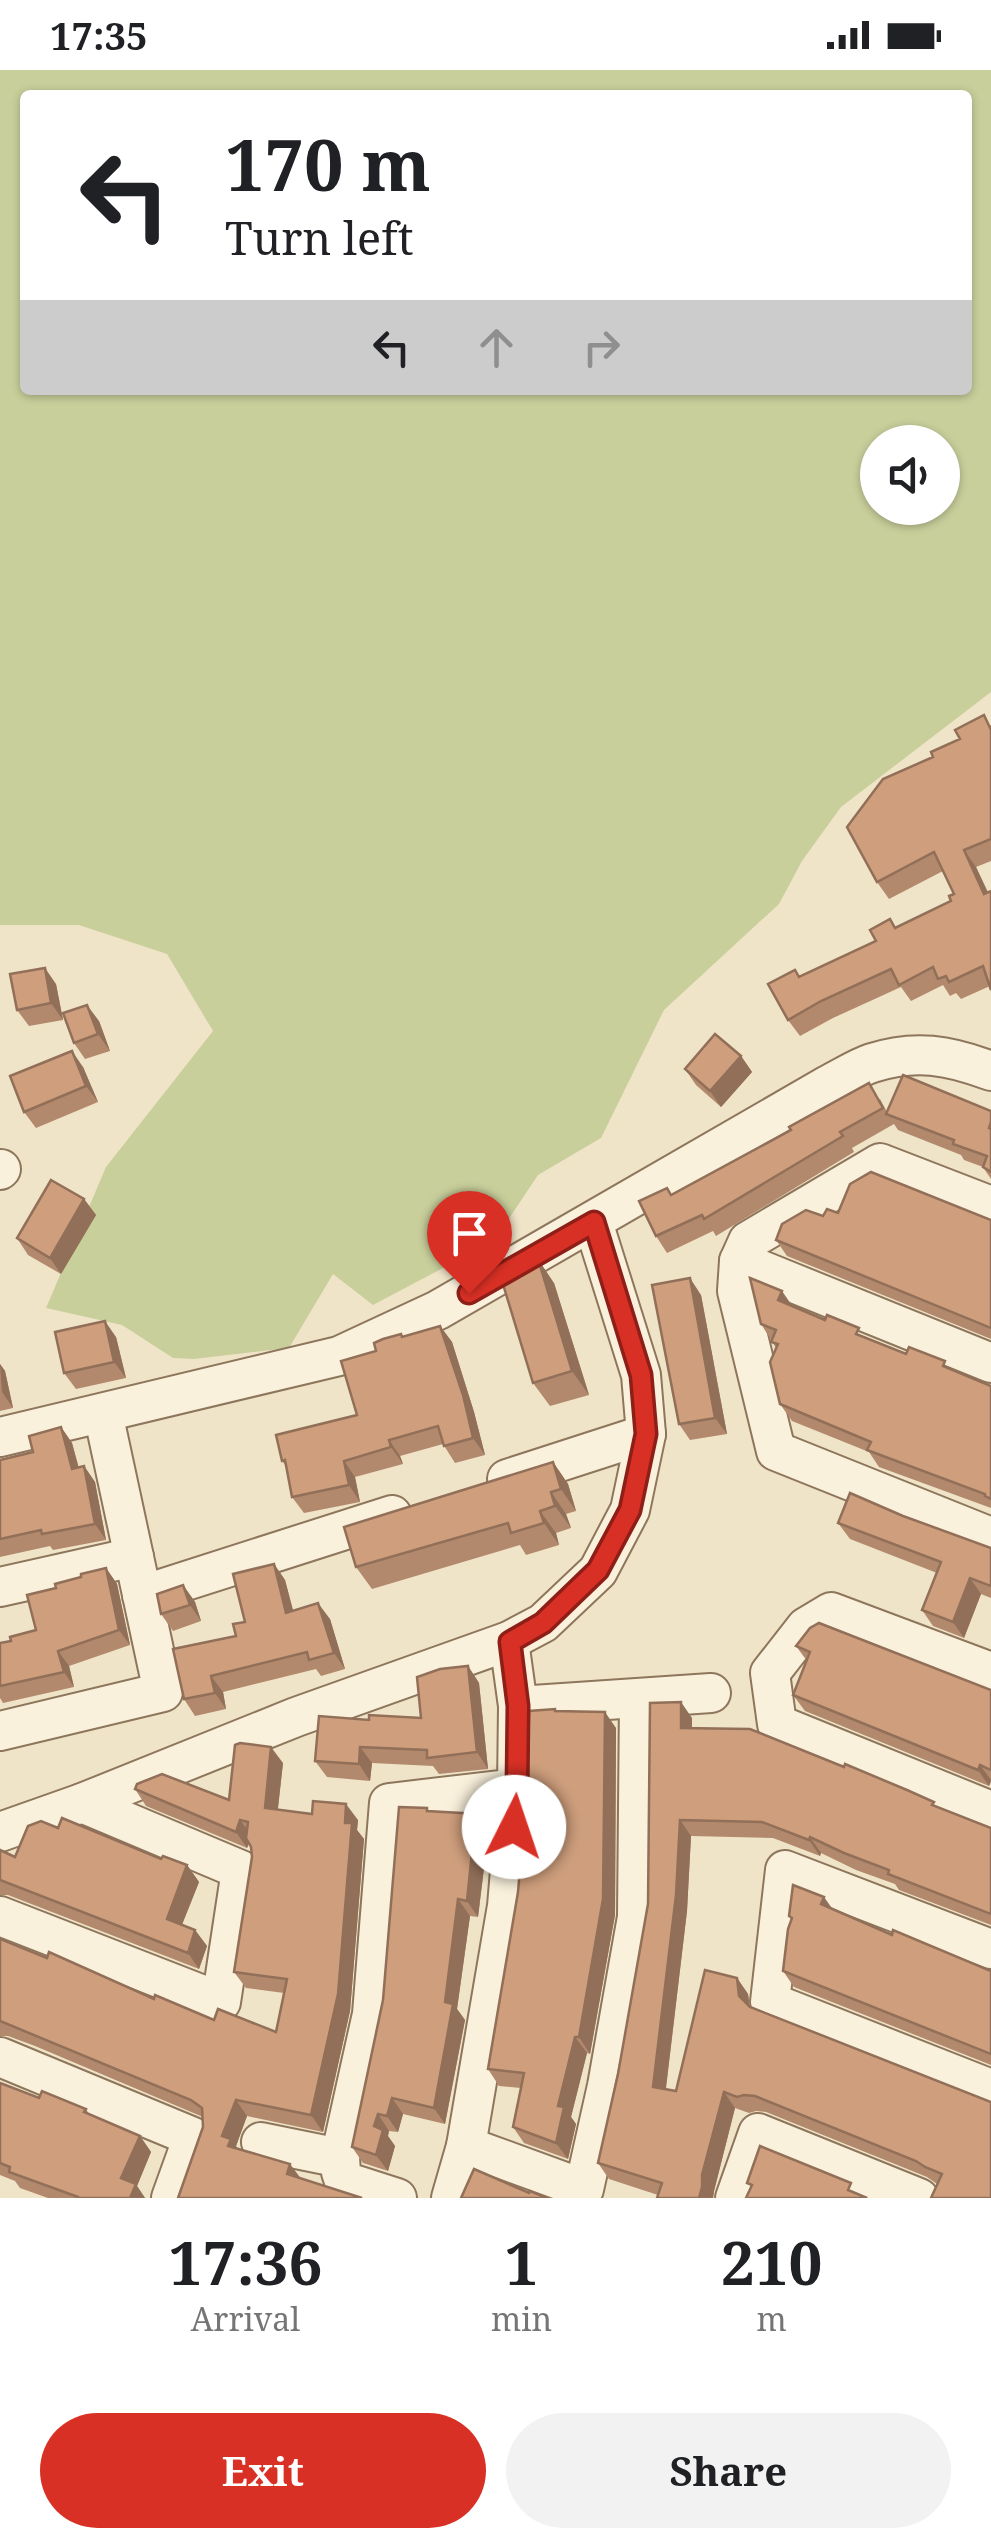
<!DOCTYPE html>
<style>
:root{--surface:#fff;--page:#f2f2f2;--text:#202124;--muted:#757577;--accent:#d93025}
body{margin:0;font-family:"Noto Serif",serif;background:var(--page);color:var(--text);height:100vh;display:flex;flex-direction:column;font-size:38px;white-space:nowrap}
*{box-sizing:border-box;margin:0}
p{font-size:32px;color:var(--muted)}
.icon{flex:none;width:55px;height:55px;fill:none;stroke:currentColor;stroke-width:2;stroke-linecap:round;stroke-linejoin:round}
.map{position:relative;height:2128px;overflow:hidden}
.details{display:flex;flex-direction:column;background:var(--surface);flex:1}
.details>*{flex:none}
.hud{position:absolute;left:20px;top:20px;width:952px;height:305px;border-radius:10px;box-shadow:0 2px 8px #0004;background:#fff;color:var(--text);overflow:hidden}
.buttons{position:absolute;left:860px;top:355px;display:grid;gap:20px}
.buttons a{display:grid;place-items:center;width:100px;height:100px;border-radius:50%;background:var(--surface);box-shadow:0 2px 8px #0004;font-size:50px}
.pin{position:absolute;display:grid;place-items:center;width:85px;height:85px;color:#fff;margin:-102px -42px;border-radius:50% 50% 50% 0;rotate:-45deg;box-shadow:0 0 10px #0007}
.pin .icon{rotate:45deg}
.me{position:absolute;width:110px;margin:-55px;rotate:4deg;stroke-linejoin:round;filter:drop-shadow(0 0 8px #0008)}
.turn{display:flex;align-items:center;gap:35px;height:210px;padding:0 40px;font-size:45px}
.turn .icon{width:130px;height:130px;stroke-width:2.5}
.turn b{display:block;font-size:70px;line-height:85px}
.lanes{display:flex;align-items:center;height:95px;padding:0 40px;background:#0003;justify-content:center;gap:50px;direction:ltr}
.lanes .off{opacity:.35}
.eta{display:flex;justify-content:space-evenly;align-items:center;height:170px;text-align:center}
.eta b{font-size:60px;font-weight:700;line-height:70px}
.primary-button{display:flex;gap:20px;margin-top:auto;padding:20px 40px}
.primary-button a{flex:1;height:115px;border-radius:60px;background:var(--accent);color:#fff;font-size:40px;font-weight:700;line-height:115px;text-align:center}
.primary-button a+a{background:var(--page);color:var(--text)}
.status{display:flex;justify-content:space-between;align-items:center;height:70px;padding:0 50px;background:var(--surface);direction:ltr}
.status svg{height:28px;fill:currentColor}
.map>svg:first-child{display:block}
.green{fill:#c9cf9b;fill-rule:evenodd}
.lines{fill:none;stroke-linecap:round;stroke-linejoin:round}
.minor-casing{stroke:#8d765c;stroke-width:42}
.minor{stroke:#faf1dc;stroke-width:38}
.wall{fill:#b2896c}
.shaded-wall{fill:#916f58}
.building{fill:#cf9f7d;stroke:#916f58;stroke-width:2.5}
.route-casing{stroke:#8d1f18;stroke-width:25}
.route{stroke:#d93025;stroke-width:18}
</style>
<div class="status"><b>17:35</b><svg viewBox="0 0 49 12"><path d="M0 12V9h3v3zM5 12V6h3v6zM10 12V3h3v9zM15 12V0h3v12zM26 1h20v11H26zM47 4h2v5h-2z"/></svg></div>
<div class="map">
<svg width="991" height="2128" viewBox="0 0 991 2128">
<rect width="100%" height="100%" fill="#f0e4c8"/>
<path class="green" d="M0,0h991v622l-150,115 -39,54 -23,43 -115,106 -63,128 -63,37 -44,66 -121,64 -40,-31 -44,74 -95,11 -21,-1 -51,-33 -76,-17 60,-141 107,-136 -46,-77 -88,-29h-79zM25,25h943v295h-943zM878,372h64v66h-64z"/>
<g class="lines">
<defs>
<g id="minor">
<polyline points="0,1100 1,1099"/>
<polyline points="991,1136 880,1093 748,1171 739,1191 737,1221 776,1381 991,1467"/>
<polyline points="739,1191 991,1293"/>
<path d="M0,1367l339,-81 99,-46 390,-225c14,-7 29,-17 44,-22 43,-14 77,-8 119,8"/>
<polyline points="507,1409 646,1364"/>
<polyline points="0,1517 134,1487"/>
<polyline points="142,1525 392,1445"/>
<polyline points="991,1602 831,1542 806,1557 770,1603 777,1654 991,1741"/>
<polyline points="518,1636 711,1623"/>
<polyline points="0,1661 163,1622 103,1343"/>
<polyline points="0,1762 82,1733 296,1647 509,1571 543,1553 598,1501 630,1440 646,1364 641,1305 593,1152"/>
<polyline points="0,1846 221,1932 241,1800 82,1733"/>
<polyline points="991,1879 785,1800 770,1932 991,2019"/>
<polyline points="0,1987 193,2067 171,2128"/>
<polyline points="261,2072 340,2088"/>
<polyline points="466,2076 584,2119 607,2016 637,1847 639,1629"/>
<polyline points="397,2128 344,2111 341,2102 340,2088 372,1944 389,1733 517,1718"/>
<polyline points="451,2128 466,2076 507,1836 517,1718 518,1636 509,1571"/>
<polyline points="735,2128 758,2063 919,2128"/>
</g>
</defs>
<use href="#minor" class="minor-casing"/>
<use href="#minor" class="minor"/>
</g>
<g class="wall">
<polygon points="991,655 991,791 976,797 988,822 990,916 961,929 956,923 950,926 943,915 911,931 901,917 833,948 800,966 788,950 795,900 800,907 876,871 896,857 951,831 954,824 943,801 889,829 877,812 933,687"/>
<polygon points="56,914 63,950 29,956 17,940"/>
<polygon points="99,951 110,981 85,989 74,973"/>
<polygon points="741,986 752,1002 721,1037 696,1015 685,999"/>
<polygon points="83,997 98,1032 36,1058 24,1042"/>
<polygon points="880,1029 887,1042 991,1041 991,1109 983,1097 964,1090 961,1085 898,1060 894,1054 852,1078 854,1082 716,1166 713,1161 667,1183 656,1166 672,1124 791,1060"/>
<polygon points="84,1129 96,1145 61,1204 28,1185 17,1168"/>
<polygon points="838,1143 991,1150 991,1269 787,1186 776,1170 823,1146"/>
<polygon points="554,1213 589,1325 550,1336 533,1313"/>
<polygon points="701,1225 727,1364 690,1370 679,1354"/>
<polygon points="792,1236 906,1284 951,1299 991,1316 991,1438 879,1397 869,1382 792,1351 780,1334 776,1278 761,1254"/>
<polygon points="440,1256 452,1272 474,1342 485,1385 455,1393 443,1374 400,1386 403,1394 355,1407 360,1432 304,1443 292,1427 286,1396 282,1391 357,1345 376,1281 401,1264 404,1267"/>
<polygon points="116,1267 126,1308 76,1319 64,1303"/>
<polygon points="0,1294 5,1301 13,1338 0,1341"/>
<polygon points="61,1357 72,1373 79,1398 84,1396 95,1412 106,1470 53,1480 50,1476 0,1487 0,1388 1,1390 33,1382"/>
<polygon points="553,1392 568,1414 576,1441 566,1444 571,1458 556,1463 559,1475 526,1485 520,1475 372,1519 356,1497"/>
<polygon points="903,1446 991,1478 991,1528 981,1524 964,1568 933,1556 922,1540 937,1503 850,1469 838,1453"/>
<polygon points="274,1494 285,1510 293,1541 330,1549 345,1599 321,1606 316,1599 223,1622 226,1639 195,1646 184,1629 236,1566"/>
<polygon points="106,1498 117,1514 130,1575 69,1596 74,1617 3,1633 0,1628 0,1573 11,1571 36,1560 56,1518"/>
<polygon points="183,1515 195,1532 201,1551 173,1561 161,1544"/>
<polygon points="796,1576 991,1620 991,1712 989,1716 805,1641 793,1625 807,1591"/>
<polygon points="468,1596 479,1613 488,1699 439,1704 433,1696 372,1693 370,1711 327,1707 315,1691 369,1650 421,1648"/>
<polygon points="556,1641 616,1658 615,1845 590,1984 587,1983 571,2047 576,2054 568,2089 524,2073 513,2057 521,2018 499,2016 488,1999"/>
<polygon points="692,1648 692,1658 937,1737 991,1758 991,1855 899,1820 895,1814 856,1800 821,1783 820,1786 773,1768 691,1766 687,1841 666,2019 676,2021 737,1908 748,1924 750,1936 991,2032 937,2114 927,2107 766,2042 756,2041 749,2043 735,2038 714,2121 713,2128 657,2128 658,2125 609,2109 598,2093"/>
<polygon points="283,1693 278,1739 358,1750 357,1760 364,1769 350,1941 323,2062 247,2046 236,2076 237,2079 178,2128 203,2057 203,2047 35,1976 8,1966 0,1966 0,1869 154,1929 214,1950 276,1962 284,1923 246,1918 234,1902 252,1787 251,1777 249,1773 247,1778 146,1736 135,1719 229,1730"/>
<polygon points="429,1741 491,1761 488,1799 484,1798 478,1847 470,1846 457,1939 465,1950 445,2054 403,2044 398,2062 389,2061 388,2066 395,2076 388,2101 363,2093 352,2077"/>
<polygon points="58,1758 161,1789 187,1795 199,1812 182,1854 195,1860 207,1876 199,1899 8,1825 0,1825 0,1780 15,1787"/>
<polygon points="833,1839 892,1865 991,1901 991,1995 794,1917 783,1901 792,1850 789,1846"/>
<polygon points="0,2013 39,2028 86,2039 89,2044 140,2066 151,2082 137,2116 145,2128 48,2128 20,2118 15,2111 0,2105"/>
</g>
<g class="shaded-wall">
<polygon points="964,780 976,797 991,830 984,824"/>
<polygon points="45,898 56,914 63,950 51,933"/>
<polygon points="87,935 99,951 110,981 98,964"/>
<polygon points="72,981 83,997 98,1032 86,1016"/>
<polygon points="741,986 752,1002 721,1037 710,1021"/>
<polygon points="84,1129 96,1145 61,1204 50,1188"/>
<polygon points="538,1189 554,1213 589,1325 572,1301"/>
<polygon points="690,1208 701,1225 727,1364 715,1348"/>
<polygon points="782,1221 793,1237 778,1230"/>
<polygon points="105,1251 116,1267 126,1308 114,1292"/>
<polygon points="440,1256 452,1272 474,1342 485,1385 473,1368"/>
<polygon points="0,1294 5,1301 13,1338 2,1322"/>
<polygon points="61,1357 72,1373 83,1415 72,1399"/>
<polygon points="389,1370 400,1386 403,1394 391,1377"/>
<polygon points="344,1391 355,1407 360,1432 349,1415"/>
<polygon points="553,1392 568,1414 576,1441 561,1419"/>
<polygon points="84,1396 95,1412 106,1470 95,1454"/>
<polygon points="551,1422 566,1444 571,1458 555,1436"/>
<polygon points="540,1441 556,1463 559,1475 544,1453"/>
<polygon points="274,1494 285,1510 298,1559 286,1543"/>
<polygon points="106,1498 117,1514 130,1575 119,1560"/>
<polygon points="970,1508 981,1524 964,1568 953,1552"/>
<polygon points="183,1515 195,1532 201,1551 190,1535"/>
<polygon points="318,1533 330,1549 345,1599 334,1583"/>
<polygon points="58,1581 69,1596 74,1617 64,1602"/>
<polygon points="468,1596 479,1613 488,1699 477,1682"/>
<polygon points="211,1606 223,1622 226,1639 215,1623"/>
<polygon points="681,1632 692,1648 692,1674 681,1658"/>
<polygon points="605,1642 616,1658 615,1845 590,1984 579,1967"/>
<polygon points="271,1677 283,1693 276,1754 265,1738"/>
<polygon points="360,1677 372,1693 370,1711 359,1694"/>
<polygon points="980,1695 991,1710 989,1716 978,1700"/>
<polygon points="346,1734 358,1750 357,1760 364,1769 350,1941 323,2062 311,2045"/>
<polygon points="479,1744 491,1761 488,1799 476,1782"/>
<polygon points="240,1750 252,1766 247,1778 236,1762"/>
<polygon points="680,1750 691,1766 687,1841 664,2033 653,2017"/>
<polygon points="810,1767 821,1783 820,1786 809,1770"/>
<polygon points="472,1782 484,1798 478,1847 467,1831"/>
<polygon points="187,1795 199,1812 178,1865 167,1849"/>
<polygon points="824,1827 836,1844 821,1834"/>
<polygon points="458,1829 470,1846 457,1939 465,1950 445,2054 434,2038 445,1932"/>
<polygon points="195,1860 207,1876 199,1899 188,1883"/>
<polygon points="737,1908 748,1924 750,1942 739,1926"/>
<polygon points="575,1967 587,1983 571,2047 576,2054 568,2089 556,2073 558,2036"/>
<polygon points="724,2022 735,2038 714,2121 713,2128 699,2128 702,2105"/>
<polygon points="392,2028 403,2044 398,2062 387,2046"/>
<polygon points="236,2030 247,2046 236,2076 242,2085 240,2092 222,2066"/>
<polygon points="378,2044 389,2061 388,2066 395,2076 388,2101 376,2085 374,2056"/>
<polygon points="140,2066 151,2082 137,2116 145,2128 130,2128 121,2108"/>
<polygon points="290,2094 302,2110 287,2104"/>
</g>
<g class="building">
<polygon points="984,645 991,660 991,769 964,780 984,824 991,821 991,920 983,896 949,912 946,906 938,909 933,897 899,915 891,899 821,931 788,950 768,914 795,900 799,907 876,871 870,860 890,849 895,858 951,831 949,826 954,824 934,782 877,812 847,757 883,709 933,687 931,682 960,669 955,660"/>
<polygon points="45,898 51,933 17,940 10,904"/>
<polygon points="87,935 98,964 74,973 63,943"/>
<polygon points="715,964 741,986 710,1021 685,999"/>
<polygon points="72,981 86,1016 24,1042 10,1006"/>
<polygon points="903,1005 991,1041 991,1052 989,1058 991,1059 991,1102 983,1097 987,1086 953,1074 954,1070 886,1044"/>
<polygon points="869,1013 883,1038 840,1062 843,1066 704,1149 702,1145 656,1166 639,1131 667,1118 671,1125 791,1060 789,1057"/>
<polygon points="871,1102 991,1150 991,1258 776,1170 782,1154 806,1140 823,1146 827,1139 838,1143 850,1114"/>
<polygon points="51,1110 84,1129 50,1188 17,1168"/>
<polygon points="538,1189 572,1301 533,1313 499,1201"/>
<polygon points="690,1208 715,1348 679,1354 652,1215"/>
<polygon points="750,1208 782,1221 778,1230 825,1250 827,1245 859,1258 856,1264 906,1284 909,1277 945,1291 943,1296 991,1316 991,1429 985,1426 985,1424 867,1380 871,1372 780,1334 770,1292 778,1274 771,1272 776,1260 761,1254"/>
<polygon points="105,1251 114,1292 64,1303 55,1262"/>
<polygon points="440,1256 463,1325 473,1368 444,1376 438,1356 389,1370 391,1377 344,1391 349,1415 292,1427 285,1390 282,1391 276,1365 357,1345 341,1291 376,1281 374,1273 383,1269 401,1264 402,1267"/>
<polygon points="61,1357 72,1399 84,1396 95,1454 42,1464 41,1460 0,1469 0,1390 33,1382 29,1366"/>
<polygon points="553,1392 561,1419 551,1422 555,1436 540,1441 544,1453 511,1463 508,1453 356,1497 344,1457"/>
<polygon points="850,1423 903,1446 991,1478 991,1516 970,1508 953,1552 922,1540 941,1492 838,1453"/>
<polygon points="274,1494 286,1543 318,1533 334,1583 309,1590 307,1582 211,1606 215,1623 184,1629 173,1579 236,1566 233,1554 245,1552 233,1504"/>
<polygon points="106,1498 119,1560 58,1581 64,1602 0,1616 0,1573 11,1571 10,1567 36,1560 27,1525 56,1518 55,1514 81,1507 81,1504"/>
<polygon points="183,1515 190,1535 161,1544 157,1524"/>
<polygon points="819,1553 991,1620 991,1700 980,1695 978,1700 793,1625 810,1582 796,1576 810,1558"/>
<polygon points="468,1596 477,1682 427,1688 427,1680 360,1677 359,1694 315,1691 319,1646 369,1650 369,1645 421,1648 417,1607 440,1599"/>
<polygon points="681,1632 681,1658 750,1659 844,1697 845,1694 907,1720 934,1732 932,1735 991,1758 991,1844 888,1804 889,1800 844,1783 810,1767 809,1770 762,1752 680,1750 676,1825 653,2017 676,2021 705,1900 737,1908 739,1926 750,1937 991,2032 991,2128 931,2128 942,2104 925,2097 916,2091 755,2026 744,2025 737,2027 724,2022 702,2105 702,2117 699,2128 657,2128 662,2113 598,2093 618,2004 648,1834 650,1633"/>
<polygon points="555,1639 555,1641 605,1642 603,1829 579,1967 575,1967 558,2036 564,2037 556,2073 513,2057 524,2003 488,1999 518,1822 528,1704 529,1641"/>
<polygon points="240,1673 271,1677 265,1738 312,1744 313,1731 346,1734 345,1753 352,1753 338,1924 311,2045 236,2030 222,2066 231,2069 228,2076 290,2094 287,2104 362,2128 178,2128 203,2057 202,2038 191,2030 0,1951 0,1869 47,1888 49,1882 154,1929 155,1925 214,1950 218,1939 276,1962 287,1909 234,1902 252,1787 251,1777 246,1768 248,1752 240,1750 236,1762 135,1719 137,1714 162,1704 229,1730 235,1675"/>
<polygon points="399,1737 427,1738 427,1741 479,1744 476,1782 472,1782 467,1831 458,1829 445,1932 453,1934 434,2038 392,2028 387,2046 378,2044 374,2056 383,2060 376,2085 352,2077 383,1930"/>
<polygon points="62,1748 161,1789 163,1786 187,1795 167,1849 195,1860 188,1883 0,1810 0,1780 15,1787 28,1756 41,1751 58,1758"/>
<polygon points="793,1815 824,1827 821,1834 892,1865 893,1860 991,1901 991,1984 783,1901 788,1859 792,1848 789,1846"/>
<polygon points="0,2013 39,2028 42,2021 86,2039 84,2042 140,2066 121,2108 136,2114 130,2128 78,2128 78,2127 9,2102 10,2097 0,2093"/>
<polygon points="760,2076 851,2113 848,2120 867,2128 746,2128 752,2115 747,2113"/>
<polygon points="474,2099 529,2123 530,2121 547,2128 461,2128"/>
</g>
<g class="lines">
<defs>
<polyline id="route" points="469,1223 594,1152 641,1305 646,1364 630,1440 598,1500 543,1553 510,1572 518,1636 517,1718 514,1757"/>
</defs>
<use href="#route" class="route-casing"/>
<use href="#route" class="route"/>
</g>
</svg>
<div class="buttons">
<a><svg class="icon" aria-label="sound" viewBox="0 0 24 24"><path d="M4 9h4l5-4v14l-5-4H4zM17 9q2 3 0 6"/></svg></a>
</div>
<div class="pin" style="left:469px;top:1223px;background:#d93025"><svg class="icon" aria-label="arrive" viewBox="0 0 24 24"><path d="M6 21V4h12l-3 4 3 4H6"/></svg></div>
<svg class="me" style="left:514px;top:1757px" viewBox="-20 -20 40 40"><circle r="19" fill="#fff"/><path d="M0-13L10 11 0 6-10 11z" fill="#d93025"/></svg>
<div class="hud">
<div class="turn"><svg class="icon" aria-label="left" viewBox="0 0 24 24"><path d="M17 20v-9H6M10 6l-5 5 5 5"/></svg><div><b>170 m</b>Turn left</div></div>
<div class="lanes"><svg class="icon" aria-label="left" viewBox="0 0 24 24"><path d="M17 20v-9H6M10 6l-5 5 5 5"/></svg><svg class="icon off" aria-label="ahead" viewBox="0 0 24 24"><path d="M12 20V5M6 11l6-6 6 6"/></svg><svg class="icon off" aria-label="right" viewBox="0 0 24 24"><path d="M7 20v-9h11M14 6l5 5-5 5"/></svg></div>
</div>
</div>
<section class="details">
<div class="eta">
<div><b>17:36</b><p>Arrival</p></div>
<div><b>1</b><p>min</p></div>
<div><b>210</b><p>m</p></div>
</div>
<div class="primary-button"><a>Exit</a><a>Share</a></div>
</section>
